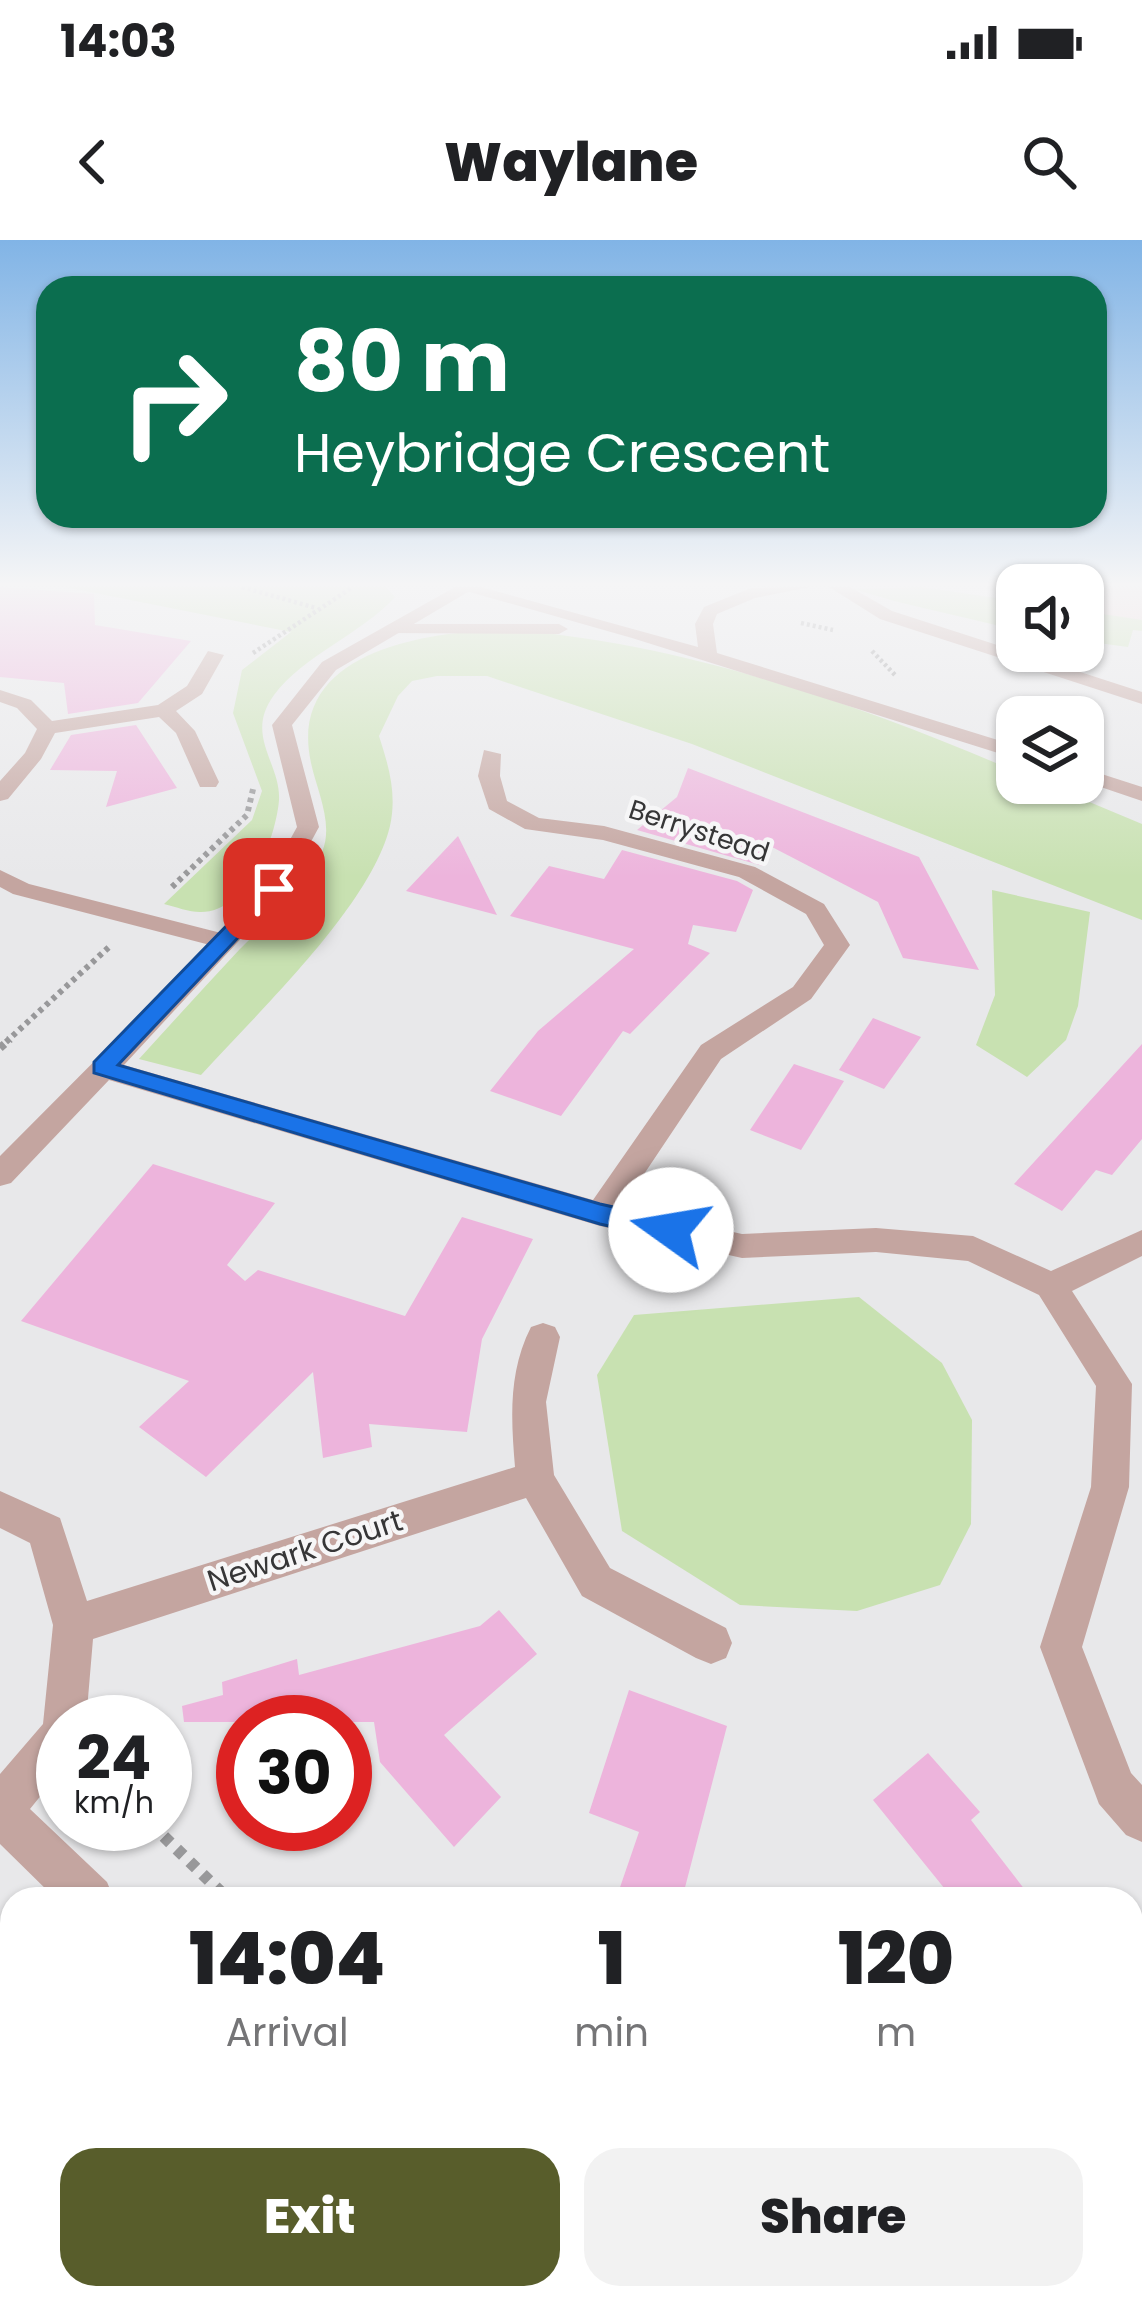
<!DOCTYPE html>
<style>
:root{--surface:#fff;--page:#f2f2f2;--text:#202124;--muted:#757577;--accent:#585d2b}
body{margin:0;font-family:Poppins,sans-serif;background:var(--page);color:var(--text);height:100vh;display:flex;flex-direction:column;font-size:45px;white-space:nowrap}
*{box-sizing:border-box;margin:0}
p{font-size:39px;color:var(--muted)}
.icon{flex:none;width:66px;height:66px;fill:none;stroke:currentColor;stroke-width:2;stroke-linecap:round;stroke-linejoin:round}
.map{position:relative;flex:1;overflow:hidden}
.sheet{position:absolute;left:0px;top:1647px;width:1143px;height:423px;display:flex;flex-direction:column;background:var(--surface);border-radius:36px 36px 0 0;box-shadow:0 3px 9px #0004}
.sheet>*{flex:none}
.banner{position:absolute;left:36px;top:36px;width:1071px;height:252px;border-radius:36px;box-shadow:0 3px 9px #0004;background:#0b6e4f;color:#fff;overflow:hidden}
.fabs{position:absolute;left:996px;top:324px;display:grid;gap:24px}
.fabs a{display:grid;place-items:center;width:108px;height:108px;border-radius:24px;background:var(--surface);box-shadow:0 3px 9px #0004;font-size:60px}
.speed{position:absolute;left:36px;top:1455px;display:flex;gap:24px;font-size:60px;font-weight:700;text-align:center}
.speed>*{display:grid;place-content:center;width:156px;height:156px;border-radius:50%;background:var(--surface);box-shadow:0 3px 9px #0004;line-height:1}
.speed small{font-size:30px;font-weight:400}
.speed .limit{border:18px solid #d22;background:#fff;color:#111}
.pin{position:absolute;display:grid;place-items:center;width:102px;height:102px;color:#fff;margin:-51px;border-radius:24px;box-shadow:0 6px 18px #0006}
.me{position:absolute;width:132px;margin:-66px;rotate:283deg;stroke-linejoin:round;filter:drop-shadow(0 0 9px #0008)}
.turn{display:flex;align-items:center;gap:42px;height:252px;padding:0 60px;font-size:54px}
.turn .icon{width:156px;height:156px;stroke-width:2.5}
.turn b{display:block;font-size:84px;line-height:102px}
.eta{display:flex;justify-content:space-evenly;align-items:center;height:204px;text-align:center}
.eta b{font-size:72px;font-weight:800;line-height:84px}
.action{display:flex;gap:24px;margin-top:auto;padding:24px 60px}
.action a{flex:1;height:138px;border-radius:36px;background:var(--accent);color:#fff;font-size:48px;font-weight:800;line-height:138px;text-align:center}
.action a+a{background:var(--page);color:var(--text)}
.status{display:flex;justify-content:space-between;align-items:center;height:84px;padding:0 60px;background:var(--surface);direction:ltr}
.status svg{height:33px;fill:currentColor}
header{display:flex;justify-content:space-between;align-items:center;height:156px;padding:0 60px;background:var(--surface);font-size:54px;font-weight:800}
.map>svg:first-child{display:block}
.industrial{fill:#f2d7d8}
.green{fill:#c8e1b1}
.building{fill:#edb4dc}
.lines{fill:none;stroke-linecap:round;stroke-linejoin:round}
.path-far3{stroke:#98989a;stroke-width:4.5;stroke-dasharray:3 3;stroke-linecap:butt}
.path-far2{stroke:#98989a;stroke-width:6;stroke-dasharray:4.5 4.5;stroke-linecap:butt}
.path-far1{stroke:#98989a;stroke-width:8;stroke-dasharray:6 6;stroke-linecap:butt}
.path{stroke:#98989a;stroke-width:12;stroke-dasharray:9 9;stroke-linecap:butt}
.minor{fill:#c4a5a0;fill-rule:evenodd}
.tertiary{fill:#c4a5a0;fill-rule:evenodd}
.route{fill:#1a73e8;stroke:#114b97;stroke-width:3}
.labels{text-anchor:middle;stroke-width:9;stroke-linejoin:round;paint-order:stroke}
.far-street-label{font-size:27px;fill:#363637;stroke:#f6f6f7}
.street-label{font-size:30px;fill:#363637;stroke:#f6f6f7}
</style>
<div class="status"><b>14:03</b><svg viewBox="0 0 49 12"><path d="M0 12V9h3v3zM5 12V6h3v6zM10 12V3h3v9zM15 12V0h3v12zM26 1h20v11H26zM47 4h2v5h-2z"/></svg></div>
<header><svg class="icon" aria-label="back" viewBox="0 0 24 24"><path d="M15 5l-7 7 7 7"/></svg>Waylane<svg class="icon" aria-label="search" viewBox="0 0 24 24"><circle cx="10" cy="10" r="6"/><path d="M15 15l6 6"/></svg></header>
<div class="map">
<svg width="1142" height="2068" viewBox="0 0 1142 2068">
<rect width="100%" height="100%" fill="#e8e8ea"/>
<polygon class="industrial" points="1083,347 1142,347 1142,380 1083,372"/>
<g class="green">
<path d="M65,347h321l9,10c-35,38 -90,57 -121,98 -30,41 7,68 5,105 -3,38 -31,113 -79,112 -11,0 -24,-5 -36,-8l88,-84 10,-29 -29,-78 9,-43 49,-38z"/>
<path d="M921,347l96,14v30c-55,-16 -109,-24 -163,-42z"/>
<polygon points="1083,371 1142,380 1142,391 1133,390 1128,407 1083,401"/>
<path d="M508,390c169,11 354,75 509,142v11h27l98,41v96l-450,-176 -205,-68h-50l-25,5 -14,15 -19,40c10,31 18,58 11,90 -19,80 -133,187 -189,249l-62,-16c33,-36 66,-73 100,-109 28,-29 67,-60 83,-98 12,-28 -5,-61 -11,-89 -25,-114 120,-132 197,-133z"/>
<polygon points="992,650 1090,672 1078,766 1066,800 1027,837 976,805 995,755"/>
<polygon points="859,1057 942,1123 972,1180 971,1284 940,1345 857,1371 740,1365 622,1291 597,1135 634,1075"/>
</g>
<g class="building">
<polygon points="0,347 94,354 95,385 191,401 138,463 68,474 64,443 0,437"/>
<polygon points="136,485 177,548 106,567 117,531 50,530 71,495"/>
<polygon points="688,528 919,617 979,730 903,718 878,662 772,607 763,626 637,590 677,557"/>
<polygon points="458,596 497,675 406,651"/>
<polygon points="622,610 737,641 753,650 736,692 693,685 688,704 710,713 630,794 623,791 561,876 490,851 538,791 634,709 510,676 549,626 604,639"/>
<polygon points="873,778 921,797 884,849 839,830"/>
<polygon points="1142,804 1142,899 1112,935 1096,930 1062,971 1014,944"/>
<polygon points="794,824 844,841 801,910 750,890"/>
<polygon points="153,924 275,963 227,1025 245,1041 258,1030 405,1076 462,977 533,999 482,1099 467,1192 369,1184 372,1207 323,1218 313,1132 206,1237 139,1187 189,1141 21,1081"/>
<polygon points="499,1370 537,1414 444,1495 501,1557 454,1607 380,1522 374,1482 184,1482 182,1466 223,1455 222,1442 297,1419 299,1435 480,1386"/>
<polygon points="629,1450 727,1486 682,1659 616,1659 639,1592 589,1573"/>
<polygon points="928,1513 980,1572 971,1580 1032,1659 953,1659 873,1560"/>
</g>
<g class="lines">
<g class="path-far3">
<polyline points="242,347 316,368"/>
<polyline points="801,383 833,390"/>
<polyline points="872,411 895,435"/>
<polyline points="253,413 353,347"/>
</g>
<g class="path-far2">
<polyline points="172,647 247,575 254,545"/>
<polyline points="6,802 109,707"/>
</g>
<polyline class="path-far1" points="0,808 10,799"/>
<g class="path">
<polyline points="151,1584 228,1659"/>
<polyline points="587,2058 593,2068"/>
</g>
<g class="minor">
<polygon points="455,347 473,349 336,430 292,485 319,587 283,653 124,825 593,960 701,805 793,747 824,705 806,674 739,637 603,600 525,589 489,569 478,536 484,510 501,514 500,536 507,561 539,578 604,586 755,627 824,664 850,705 811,759 721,819 622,967 742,994 876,988 973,996 1051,1031 1142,990 1142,1016 1072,1051 1132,1144 1129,1247 1082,1407 1131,1533 1142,1545 1142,1602 1126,1595 1099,1564 1040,1407 1091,1247 1096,1146 1039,1055 968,1021 876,1012 742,1018 600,986 109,840 11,943 0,946 0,916 210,705 13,654 0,647 0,630 29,644 221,693 265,645 297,587 272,485 322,422"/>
<polygon points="829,347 850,347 892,371 1142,452 1142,464 880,379"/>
<polygon points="208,411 224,415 202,454 176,471 195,491 219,542 216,547 200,547 176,493 159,477 55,493 41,519 8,559 0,561 0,541 25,513 37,489 17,468 0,462 0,450 31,460 52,481 158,465 187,446"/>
<path d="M543,1083l12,4 5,10 -14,65 8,73 56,93 116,60 6,15 -6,15 -15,6 -15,-6 -114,-62 -56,-98 -433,141 -7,83h-23v46l-33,41 77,73 7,17h-58l-56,-55v-70l43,-50 10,-99 -23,-82 -30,-15v-37l60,27 27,83 428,-134c-4,-48 -7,-95 16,-140z"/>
<polygon points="384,2058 442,2058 447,2068 389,2068"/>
</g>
<g class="tertiary">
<polygon points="452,347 481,347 698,407 695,384 704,367 751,348 810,347 755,358 717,374 713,384 717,413 1017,506 1017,519 632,398"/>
<polygon points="394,384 559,384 568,389 559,394 388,393 385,389"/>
<polygon points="1083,528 1142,547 1142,561 1083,541"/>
</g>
</g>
<linearGradient id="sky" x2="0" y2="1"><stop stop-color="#81b4e6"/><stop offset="0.54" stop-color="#f5f5f6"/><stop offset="1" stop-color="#f5f5f6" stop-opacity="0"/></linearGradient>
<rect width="1142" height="637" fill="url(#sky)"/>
<polygon class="route" points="267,644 284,649 118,825 600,964 671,980 684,990 680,997 671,1000 600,984 94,833 94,822"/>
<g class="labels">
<g class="far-street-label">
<text transform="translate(699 591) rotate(18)" y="9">Berrystead</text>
</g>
<g class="street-label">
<text transform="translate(305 1311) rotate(-18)" y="10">Newark Court</text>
</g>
</g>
</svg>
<div class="fabs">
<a><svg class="icon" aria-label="sound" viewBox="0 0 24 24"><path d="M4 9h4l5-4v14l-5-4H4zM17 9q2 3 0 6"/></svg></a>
<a><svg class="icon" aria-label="layers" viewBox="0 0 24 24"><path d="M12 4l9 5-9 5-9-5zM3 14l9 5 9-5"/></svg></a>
</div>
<div class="speed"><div>24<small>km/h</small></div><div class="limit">30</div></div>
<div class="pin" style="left:274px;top:649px;background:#d93025"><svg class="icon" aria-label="arrive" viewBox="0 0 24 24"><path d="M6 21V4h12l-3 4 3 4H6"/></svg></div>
<svg class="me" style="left:671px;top:990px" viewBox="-20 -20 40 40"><circle r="19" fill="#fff"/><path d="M0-13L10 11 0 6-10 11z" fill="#1a73e8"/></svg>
<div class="banner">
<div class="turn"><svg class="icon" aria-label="right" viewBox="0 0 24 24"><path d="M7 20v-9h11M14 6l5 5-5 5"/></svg><div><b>80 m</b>Heybridge Crescent</div></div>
</div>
<section class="sheet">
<div class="eta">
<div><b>14:04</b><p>Arrival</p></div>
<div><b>1</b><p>min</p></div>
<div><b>120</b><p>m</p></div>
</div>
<div class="action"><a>Exit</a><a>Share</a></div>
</section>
</div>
